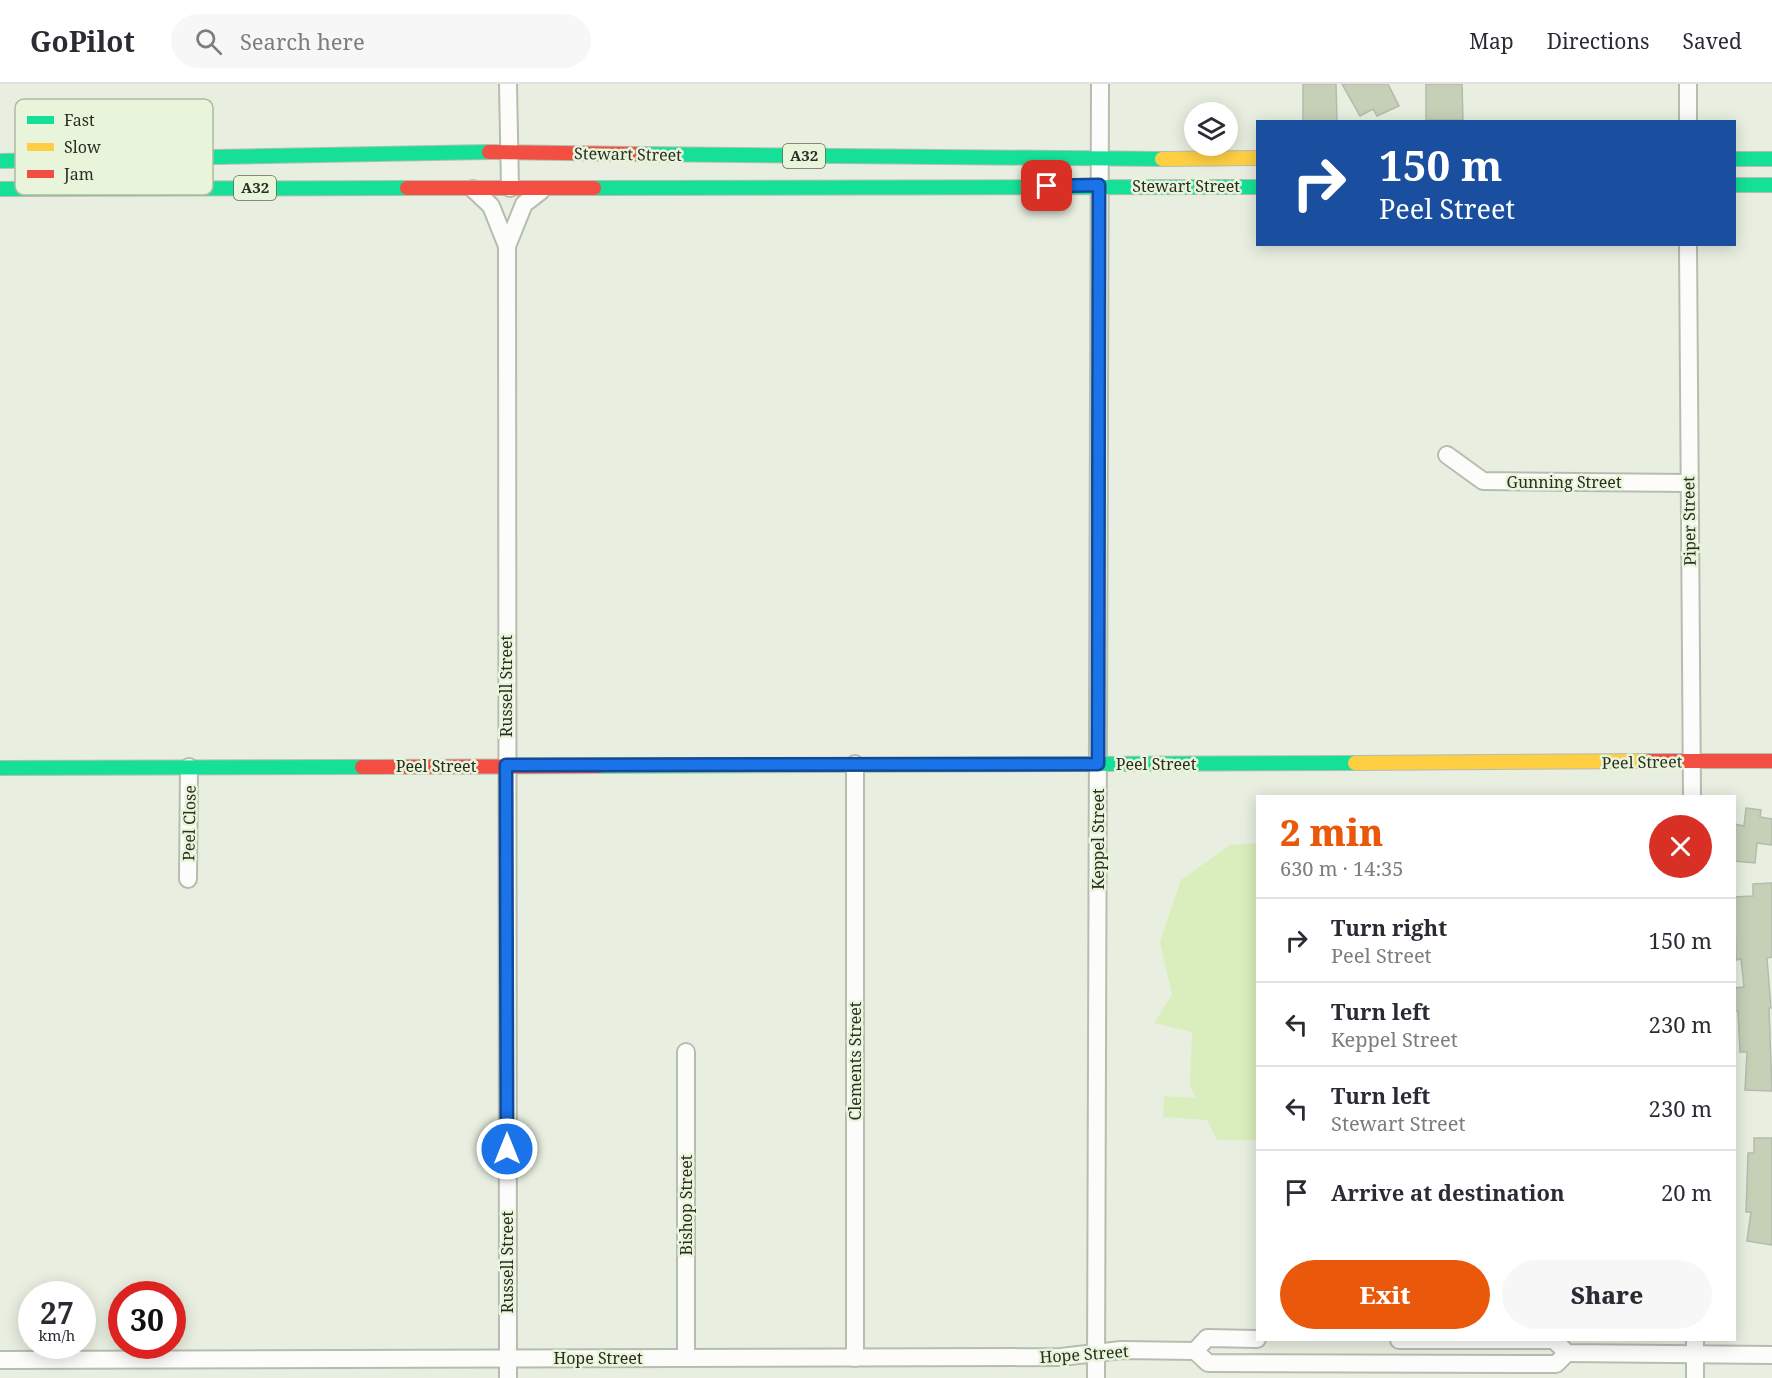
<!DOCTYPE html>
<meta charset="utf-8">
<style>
:root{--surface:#fff;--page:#f7f7f7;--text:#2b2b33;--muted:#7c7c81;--line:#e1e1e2;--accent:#ea580c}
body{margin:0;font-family:"Noto Serif",serif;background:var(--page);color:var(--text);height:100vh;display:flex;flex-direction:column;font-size:22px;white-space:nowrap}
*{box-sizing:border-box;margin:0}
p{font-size:20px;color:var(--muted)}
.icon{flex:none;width:33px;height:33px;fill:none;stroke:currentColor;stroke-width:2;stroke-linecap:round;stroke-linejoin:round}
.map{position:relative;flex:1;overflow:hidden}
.drawer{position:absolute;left:1256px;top:711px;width:480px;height:546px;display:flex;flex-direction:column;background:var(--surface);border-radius:0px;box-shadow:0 3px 15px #0003}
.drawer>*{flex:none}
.guide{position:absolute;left:1256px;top:36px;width:480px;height:126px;border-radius:0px;box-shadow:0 3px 15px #0003;background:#1a4fa0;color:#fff;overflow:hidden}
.buttons{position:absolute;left:1184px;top:18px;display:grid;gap:12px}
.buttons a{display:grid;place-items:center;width:54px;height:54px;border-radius:50%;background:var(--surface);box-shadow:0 3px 15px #0003;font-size:30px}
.speed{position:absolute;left:18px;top:1197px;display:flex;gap:12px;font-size:30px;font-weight:700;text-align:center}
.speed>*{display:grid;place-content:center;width:78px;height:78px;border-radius:50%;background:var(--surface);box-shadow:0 3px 15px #0003;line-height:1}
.speed small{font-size:15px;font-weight:400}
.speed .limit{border:9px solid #d22;background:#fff;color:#111}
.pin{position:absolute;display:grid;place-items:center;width:51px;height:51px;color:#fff;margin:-26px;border-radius:12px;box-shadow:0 3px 9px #0006}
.me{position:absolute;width:66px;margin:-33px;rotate:0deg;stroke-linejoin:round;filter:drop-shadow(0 0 4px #0008)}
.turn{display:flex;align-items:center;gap:21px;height:126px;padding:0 24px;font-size:27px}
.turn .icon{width:78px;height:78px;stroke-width:2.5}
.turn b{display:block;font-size:42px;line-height:51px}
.round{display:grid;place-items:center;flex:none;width:63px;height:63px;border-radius:32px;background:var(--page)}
.overview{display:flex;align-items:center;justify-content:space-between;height:102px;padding:0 24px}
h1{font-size:36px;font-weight:800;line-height:45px;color:var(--accent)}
.action{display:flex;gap:12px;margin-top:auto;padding:12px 24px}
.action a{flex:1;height:69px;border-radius:36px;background:var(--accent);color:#fff;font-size:24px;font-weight:800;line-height:69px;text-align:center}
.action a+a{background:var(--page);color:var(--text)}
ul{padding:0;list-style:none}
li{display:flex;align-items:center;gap:18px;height:84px;padding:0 24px;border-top:2px solid var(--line)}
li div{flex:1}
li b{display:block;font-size:22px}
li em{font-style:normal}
header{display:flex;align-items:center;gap:36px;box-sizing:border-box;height:84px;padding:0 30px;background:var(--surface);border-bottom:2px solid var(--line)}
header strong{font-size:28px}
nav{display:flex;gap:33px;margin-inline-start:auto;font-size:21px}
.search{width:420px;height:54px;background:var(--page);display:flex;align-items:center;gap:15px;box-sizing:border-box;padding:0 21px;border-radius:33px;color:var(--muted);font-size:22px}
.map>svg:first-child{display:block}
.green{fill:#daeebd}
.building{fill:#c6d0b7;stroke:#b5baae;stroke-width:1.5}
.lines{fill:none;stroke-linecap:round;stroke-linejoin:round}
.street-casing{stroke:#b7bcb1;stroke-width:20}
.fast-casing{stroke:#b7bcb1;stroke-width:16}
.slow-casing{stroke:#b7bcb1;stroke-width:16}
.jam-casing{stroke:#b7bcb1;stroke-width:16}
.street{stroke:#fcfdfa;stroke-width:16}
.fast{stroke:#16e098;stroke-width:14}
.slow{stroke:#ffcf43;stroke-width:14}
.jam{stroke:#f24e42;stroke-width:14}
.route-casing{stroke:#114b97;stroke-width:15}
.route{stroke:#1a73e8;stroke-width:10}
.labels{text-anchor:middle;stroke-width:5;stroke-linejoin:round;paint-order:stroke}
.shield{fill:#e9f5da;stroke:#63695a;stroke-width:1.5}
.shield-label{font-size:15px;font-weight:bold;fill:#292d23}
.street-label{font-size:16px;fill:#292d23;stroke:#e9f5da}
.key{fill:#e9f5da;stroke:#afb9a3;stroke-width:1.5}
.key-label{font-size:16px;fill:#292d23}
</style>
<header>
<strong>GoPilot</strong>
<div class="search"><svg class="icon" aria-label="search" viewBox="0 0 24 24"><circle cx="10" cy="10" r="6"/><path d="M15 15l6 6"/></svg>Search here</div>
<nav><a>Map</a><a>Directions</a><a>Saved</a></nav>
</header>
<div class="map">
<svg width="1772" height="1294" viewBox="0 0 1772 1294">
<rect width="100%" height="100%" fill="#e8efe0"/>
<polygon class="green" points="1257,759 1257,1056 1217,1056 1207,1036 1163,1033 1164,1012 1196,1014 1190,1002 1192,948 1154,939 1172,911 1160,858 1181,796 1230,761"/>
<g class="building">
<polygon points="1303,0 1336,0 1337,38 1303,38"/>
<polygon points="1342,0 1388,0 1399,22 1377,32 1373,25 1360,32"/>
<polygon points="1426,0 1462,0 1463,36 1426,36"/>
<polygon points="1746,724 1761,726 1760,733 1772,735 1772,761 1757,759 1755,779 1734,777 1734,740 1744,742"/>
<polygon points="1772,799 1772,873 1767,874 1771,924 1769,924 1772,1007 1745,1006 1747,968 1740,968 1738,927 1734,927 1734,904 1744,903 1741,875 1736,876 1734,813 1753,812 1753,800"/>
<polygon points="1754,1054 1772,1054 1772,1161 1747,1157 1751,1128 1746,1128 1748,1069 1754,1069"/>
</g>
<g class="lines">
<defs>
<g id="street">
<polyline points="508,0 510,104"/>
<polyline points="1688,0 1688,38"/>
<polyline points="473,105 491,122 507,162"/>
<polyline points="1688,160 1692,712"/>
<polyline points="1447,371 1483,397 1688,399"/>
<polyline points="188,795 189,683"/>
<polyline points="1399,1256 1554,1256 1567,1269 1772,1271"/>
<polyline points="1695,1256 1695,1294"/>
<polyline points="1195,1267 1207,1254 1257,1255"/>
<polyline points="686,1274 686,968"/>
<polyline points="855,1274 855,680"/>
<polyline points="0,1276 1061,1273 1121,1266 1195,1267 1208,1279 1556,1280 1567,1269"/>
<polyline points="508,1294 507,162 524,120 541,107"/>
<polyline points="1096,1294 1100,0"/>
</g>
<g id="fast">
<polyline points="635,70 1162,75"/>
<polyline points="1734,75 1772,75"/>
<polyline points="0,77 489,68"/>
<polyline points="1734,101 1772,101"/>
<polyline points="594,104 1257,103"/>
<polyline points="0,105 407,104"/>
<polyline points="599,682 1355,679"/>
<polyline points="0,684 362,683"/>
</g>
<g id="slow">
<polyline points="1162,75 1257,74"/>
<polyline points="1355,679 1650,677"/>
</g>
<g id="jam">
<polyline points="489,68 635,70"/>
<polyline points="407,104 594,104"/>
<polyline points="1650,677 1772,677"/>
<polyline points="362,683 599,682"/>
</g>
</defs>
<use href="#street" class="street-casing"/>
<use href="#fast" class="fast-casing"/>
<use href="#slow" class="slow-casing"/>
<use href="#jam" class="jam-casing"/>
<use href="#street" class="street"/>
<use href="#fast" class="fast"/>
<use href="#slow" class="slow"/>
<use href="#jam" class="jam"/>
</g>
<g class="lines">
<defs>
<polyline id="route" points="507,1065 506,681 1098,680 1099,101 1047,102"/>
</defs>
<use href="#route" class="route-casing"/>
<use href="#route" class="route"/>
</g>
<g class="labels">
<g class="shield">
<rect x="783" y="60" width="42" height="24" rx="4.5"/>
<rect x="234" y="92" width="42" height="24" rx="4.5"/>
</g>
<g class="shield-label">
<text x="804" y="77">A32</text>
<text x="255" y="109">A32</text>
</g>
<g class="street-label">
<text transform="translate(628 70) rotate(1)" y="6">Stewart Street</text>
<text x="1186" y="108">Stewart Street</text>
<text x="1564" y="404">Gunning Street</text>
<text transform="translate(1689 437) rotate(-91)" y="6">Piper Street</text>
<text transform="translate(506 602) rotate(-90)" y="6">Russell Street</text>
<text transform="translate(1642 678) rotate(-1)" y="6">Peel Street</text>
<text x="1156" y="686">Peel Street</text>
<text x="436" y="688">Peel Street</text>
<text transform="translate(189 739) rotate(-89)" y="6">Peel Close</text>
<text transform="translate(1098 755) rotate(-90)" y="6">Keppel Street</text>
<text transform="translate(855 977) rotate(-90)" y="6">Clements Street</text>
<text transform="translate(686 1121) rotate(-90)" y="6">Bishop Street</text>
<text transform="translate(507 1178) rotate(-90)" y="6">Russell Street</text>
<text transform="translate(1084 1270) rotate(-4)" y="6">Hope Street</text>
<text x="598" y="1280">Hope Street</text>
</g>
</g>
<rect x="15" y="15" width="198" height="96" rx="9" class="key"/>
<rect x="27" y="32" width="27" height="8" fill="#16e098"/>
<rect x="27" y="59" width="27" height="8" fill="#ffcf43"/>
<rect x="27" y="86" width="27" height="8" fill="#f24e42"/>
<g class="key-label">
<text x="64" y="42">Fast</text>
<text x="64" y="69">Slow</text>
<text x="64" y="96">Jam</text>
</g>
</svg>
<div class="buttons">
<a><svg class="icon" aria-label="layers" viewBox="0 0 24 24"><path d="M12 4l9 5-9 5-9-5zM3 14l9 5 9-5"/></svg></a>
</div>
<div class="speed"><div>27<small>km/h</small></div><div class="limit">30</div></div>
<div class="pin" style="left:1047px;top:102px;background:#d93025"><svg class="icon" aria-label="arrive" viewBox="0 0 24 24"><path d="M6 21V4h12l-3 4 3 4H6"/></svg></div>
<svg class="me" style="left:507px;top:1065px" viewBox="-20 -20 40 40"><circle r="17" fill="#1a73e8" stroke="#fff" stroke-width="3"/><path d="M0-11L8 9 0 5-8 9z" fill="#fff"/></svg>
<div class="guide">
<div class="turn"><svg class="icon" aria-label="right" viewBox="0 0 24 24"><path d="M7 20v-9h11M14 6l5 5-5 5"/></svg><div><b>150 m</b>Peel Street</div></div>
</div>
<section class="drawer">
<div class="overview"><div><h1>2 min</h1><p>630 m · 14:35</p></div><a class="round" style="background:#d93025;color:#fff"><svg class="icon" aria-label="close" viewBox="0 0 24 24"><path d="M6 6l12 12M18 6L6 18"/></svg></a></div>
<ul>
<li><svg class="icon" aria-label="right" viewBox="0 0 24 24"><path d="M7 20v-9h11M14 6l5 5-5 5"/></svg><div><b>Turn right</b><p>Peel Street</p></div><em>150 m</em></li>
<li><svg class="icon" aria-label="left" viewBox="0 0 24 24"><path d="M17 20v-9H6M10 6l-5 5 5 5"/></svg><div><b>Turn left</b><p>Keppel Street</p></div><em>230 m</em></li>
<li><svg class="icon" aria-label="left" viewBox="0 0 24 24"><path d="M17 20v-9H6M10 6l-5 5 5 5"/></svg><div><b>Turn left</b><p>Stewart Street</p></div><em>230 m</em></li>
<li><svg class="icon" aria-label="arrive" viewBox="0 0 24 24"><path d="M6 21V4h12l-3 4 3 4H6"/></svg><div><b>Arrive at destination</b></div><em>20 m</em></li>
</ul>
<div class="action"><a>Exit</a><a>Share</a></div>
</section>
</div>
